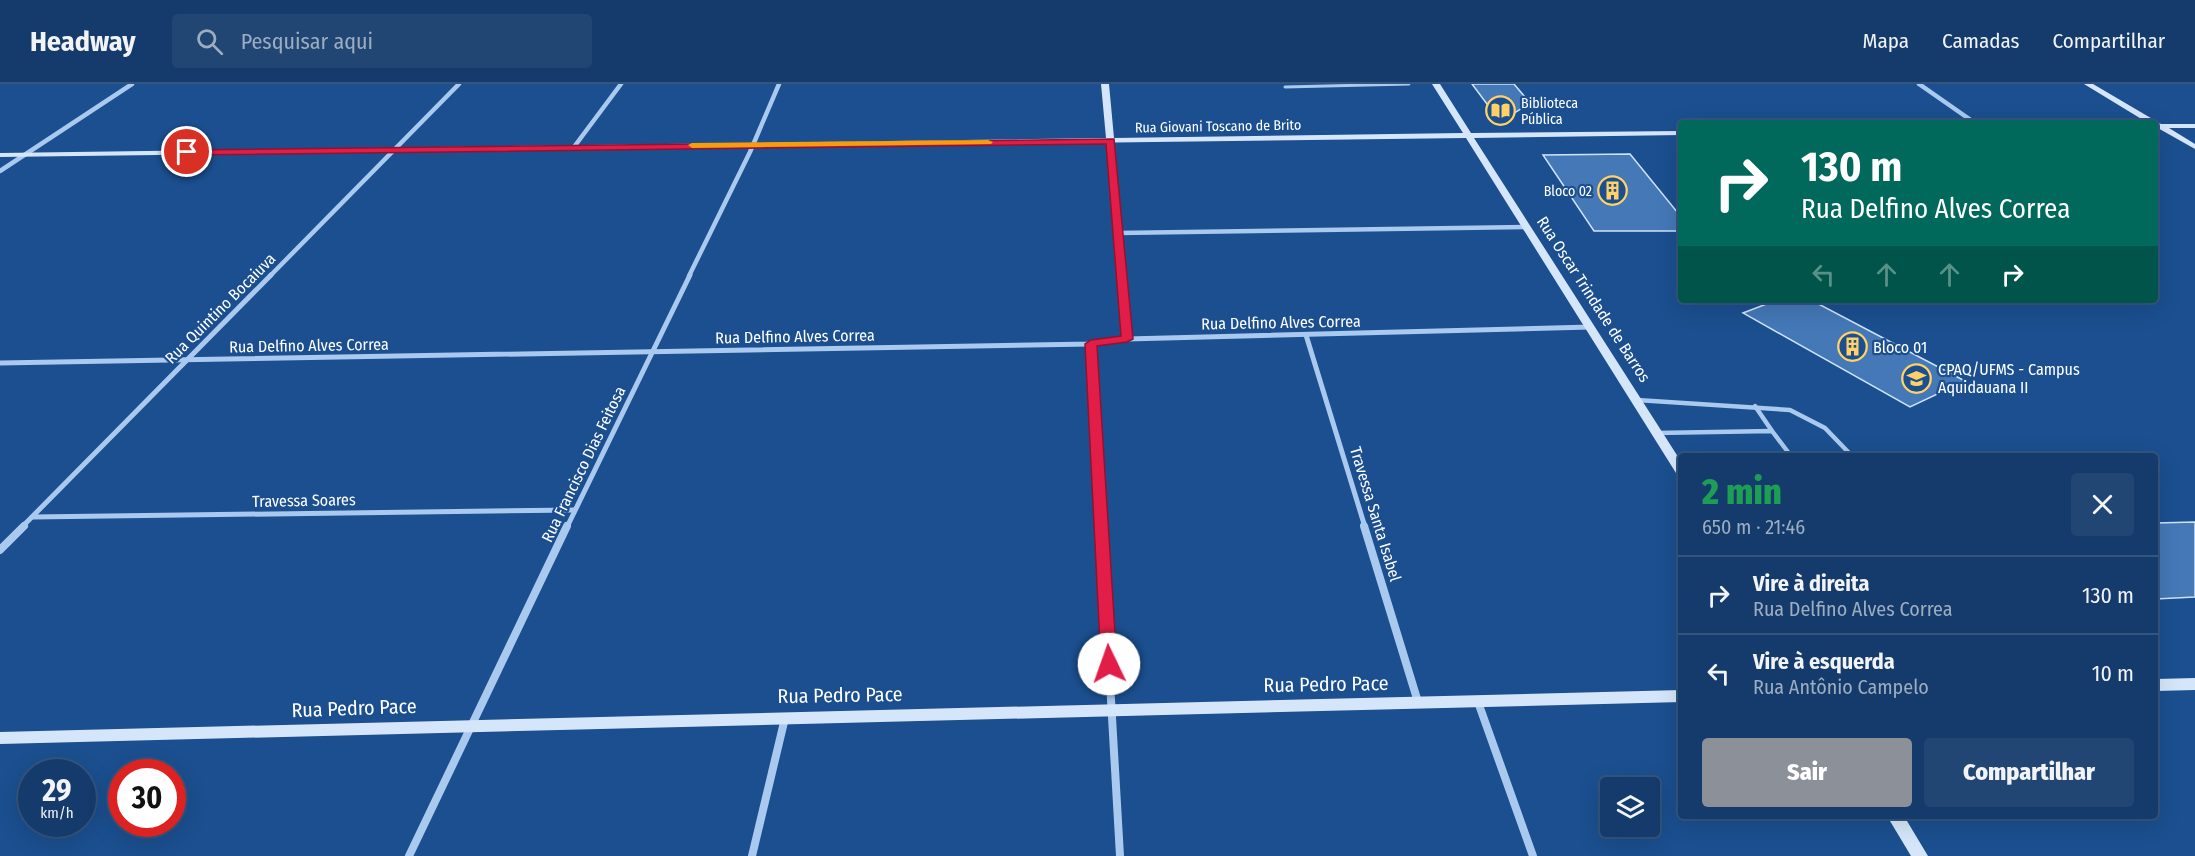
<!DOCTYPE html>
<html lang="pt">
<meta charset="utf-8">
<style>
:root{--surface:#143b6b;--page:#214673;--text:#f1f3f6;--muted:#9dadc1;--line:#33557e;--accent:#8c9099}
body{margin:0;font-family:"Fira Sans Condensed",sans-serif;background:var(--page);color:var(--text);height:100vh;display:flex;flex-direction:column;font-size:22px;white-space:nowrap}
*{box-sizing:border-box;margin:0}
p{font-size:20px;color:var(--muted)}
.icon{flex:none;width:33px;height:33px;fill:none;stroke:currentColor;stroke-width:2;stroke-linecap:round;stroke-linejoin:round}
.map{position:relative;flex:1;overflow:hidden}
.sheet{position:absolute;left:1678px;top:369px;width:480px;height:366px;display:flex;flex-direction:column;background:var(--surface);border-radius:6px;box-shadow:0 6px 24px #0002,0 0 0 2px var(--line)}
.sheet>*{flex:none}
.top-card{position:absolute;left:1678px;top:36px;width:480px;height:183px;border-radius:6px;box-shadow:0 6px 24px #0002,0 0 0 2px var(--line);background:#00695c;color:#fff;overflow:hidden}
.tools{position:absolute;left:1600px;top:693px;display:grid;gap:12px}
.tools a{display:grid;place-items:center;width:60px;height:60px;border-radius:6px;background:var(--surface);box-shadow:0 6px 24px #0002,0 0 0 2px var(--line);font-size:30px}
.speed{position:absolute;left:18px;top:675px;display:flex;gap:12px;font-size:30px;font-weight:700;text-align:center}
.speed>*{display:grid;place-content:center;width:78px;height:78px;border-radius:50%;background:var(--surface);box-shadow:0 6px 24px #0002,0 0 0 2px var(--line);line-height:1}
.speed small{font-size:15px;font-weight:400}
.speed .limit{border:9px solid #d22;background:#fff;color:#111}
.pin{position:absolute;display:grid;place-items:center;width:51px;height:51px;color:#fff;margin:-26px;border:3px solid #fff;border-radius:50%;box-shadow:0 2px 6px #0007}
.me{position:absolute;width:66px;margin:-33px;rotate:357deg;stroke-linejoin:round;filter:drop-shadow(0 0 4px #0008)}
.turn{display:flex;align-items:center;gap:21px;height:126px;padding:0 24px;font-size:27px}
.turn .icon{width:78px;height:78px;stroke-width:2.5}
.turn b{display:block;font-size:42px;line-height:51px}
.lanes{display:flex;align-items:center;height:57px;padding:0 24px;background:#0003;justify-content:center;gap:30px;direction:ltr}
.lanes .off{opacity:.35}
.round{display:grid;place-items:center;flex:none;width:63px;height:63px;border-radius:6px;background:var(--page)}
.head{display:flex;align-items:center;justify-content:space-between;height:102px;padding:0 24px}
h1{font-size:36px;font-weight:800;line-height:45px;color:#1e9e55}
.action{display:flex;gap:12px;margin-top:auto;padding:12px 24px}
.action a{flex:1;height:69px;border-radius:6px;background:var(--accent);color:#fff;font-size:24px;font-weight:800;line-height:69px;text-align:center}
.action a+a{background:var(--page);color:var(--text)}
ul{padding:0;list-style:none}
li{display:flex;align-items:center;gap:18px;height:78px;padding:0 24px;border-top:2px solid var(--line)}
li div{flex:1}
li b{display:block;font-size:22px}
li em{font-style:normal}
header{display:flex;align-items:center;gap:36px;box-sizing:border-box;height:84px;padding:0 30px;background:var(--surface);border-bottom:2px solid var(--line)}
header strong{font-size:28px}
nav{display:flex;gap:33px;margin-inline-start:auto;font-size:21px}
.search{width:420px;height:54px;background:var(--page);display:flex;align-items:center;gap:15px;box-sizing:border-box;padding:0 21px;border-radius:6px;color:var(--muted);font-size:22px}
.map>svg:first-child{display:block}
.building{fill:#4478b7;stroke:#cfe3fa;stroke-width:1.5}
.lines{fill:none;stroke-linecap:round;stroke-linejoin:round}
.lane-far1{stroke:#a9c9ee;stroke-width:3}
.lane{stroke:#a9c9ee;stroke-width:4.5}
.street-far2{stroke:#a9c9ee;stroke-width:4.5}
.street-far1{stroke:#a9c9ee;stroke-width:5}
.street{stroke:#a9c9ee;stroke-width:8}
.secondary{fill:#d6e6fa;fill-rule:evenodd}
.route{fill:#e11d48;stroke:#92132f;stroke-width:1.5}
.slow{fill:#f59e0b}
.labels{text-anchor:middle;stroke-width:4.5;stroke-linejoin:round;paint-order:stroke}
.far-poi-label{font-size:14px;fill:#fff;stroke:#1b4f8f;text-anchor:start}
.far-street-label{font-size:14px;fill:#fff;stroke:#1b4f8f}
.street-label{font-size:16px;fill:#fff;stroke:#1b4f8f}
.poi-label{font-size:16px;fill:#fff;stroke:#1b4f8f;text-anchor:start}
.near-street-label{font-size:20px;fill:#fff;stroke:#1b4f8f}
</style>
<header>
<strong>Headway</strong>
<div class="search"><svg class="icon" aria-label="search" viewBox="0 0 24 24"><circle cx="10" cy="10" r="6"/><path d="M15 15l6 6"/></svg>Pesquisar aqui</div>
<nav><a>Mapa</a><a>Camadas</a><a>Compartilhar</a></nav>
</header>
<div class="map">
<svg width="2195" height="772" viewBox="0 0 2195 772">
<rect width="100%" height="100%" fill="#1b4f8f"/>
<g class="building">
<polygon points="1472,0 1514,0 1530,19 1505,35 1496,32"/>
<polygon points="1630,70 1682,134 1682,147 1594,147 1543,71"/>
<polygon points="1777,216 1811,216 1965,297 1910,323 1743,229"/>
<polygon points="2195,438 2195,513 2156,515 2156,439"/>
</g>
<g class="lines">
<polyline class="lane-far1" points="1285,3 1409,0"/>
<g class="lane">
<polyline points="1637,316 1790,326 1825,344 1852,372"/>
<polyline points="1755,322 1772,347"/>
<polyline points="1656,349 1772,347 1791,372"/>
</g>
<g class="street-far2">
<polyline points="1919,0 1975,39"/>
<polyline points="1110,57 1122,192"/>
<polyline points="574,63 621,0"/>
<polyline points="0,87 132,0"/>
<polyline points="1118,149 1527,143"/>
<polyline points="270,192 459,0"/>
<polyline points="689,192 750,68 779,0"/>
</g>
<g class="street-far1">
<polyline points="1121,191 1127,255"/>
<polyline points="1306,251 1365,443"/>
<polyline points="1091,260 1101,443"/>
<polyline points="0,279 1091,260 1127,255 1591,243"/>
<polyline points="33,433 575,426"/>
<polyline points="22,443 271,191"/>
<polyline points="567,443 690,191"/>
</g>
<g class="street">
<polyline points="1101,442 1120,772"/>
<polyline points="1364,442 1418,618"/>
<polyline points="0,466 24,442"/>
<polyline points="1478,618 1533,772"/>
<polyline points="409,772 567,442"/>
<polyline points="752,772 785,634"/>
</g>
<g class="secondary">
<polygon points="1101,0 1109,0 1114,54 1463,49 1432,0 1440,0 1471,49 1682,47 1682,51 1474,54 1682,379 1682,393 1676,389 1466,54 0,73 0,69 1106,54"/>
<polygon points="2084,0 2093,0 2161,40 2195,40 2195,44 2169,44 2195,60 2195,65 2156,43 2156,39 2148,39"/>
<polygon points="2195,594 2195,606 2156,607 2156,595"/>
<polygon points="1682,606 1682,618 0,660 0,648"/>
<polygon points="1887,732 1904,732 1928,772 1911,772"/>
</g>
</g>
<polygon class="route" points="1114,55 1133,255 1127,258 1097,262 1117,580 1115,584 1109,586 1103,584 1101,580 1085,260 1091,256 1121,252 1106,60 187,71 182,68 187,66"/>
<polygon class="slow" points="988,56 993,58 991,60 692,64 688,61 692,59"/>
<defs>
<symbol id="library-ring" viewBox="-11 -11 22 22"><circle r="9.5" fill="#1b4f8f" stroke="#ffd166" stroke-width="1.5"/><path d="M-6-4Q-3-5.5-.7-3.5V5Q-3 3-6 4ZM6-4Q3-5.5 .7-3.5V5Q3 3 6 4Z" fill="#ffd166"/></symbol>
<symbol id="building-ring" viewBox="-11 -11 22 22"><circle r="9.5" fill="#1b4f8f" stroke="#ffd166" stroke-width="1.5"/><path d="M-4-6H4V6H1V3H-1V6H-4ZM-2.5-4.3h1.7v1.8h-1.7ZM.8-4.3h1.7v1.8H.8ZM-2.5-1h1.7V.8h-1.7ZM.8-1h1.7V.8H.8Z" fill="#ffd166"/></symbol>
<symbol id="university-ring" viewBox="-11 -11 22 22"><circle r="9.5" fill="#1b4f8f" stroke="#ffd166" stroke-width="1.5"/><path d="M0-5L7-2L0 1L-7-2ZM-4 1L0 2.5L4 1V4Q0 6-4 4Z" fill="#ffd166"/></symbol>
</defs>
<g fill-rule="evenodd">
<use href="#library-ring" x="1484" y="10" width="33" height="33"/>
<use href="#building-ring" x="1596" y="90" width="33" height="33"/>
<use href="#building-ring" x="1836" y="246" width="33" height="33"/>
<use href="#university-ring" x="1900" y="278" width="33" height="33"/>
</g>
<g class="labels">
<g class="far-poi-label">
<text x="1521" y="24">Biblioteca<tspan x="1521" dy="16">Pública</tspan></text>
<text x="1592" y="112" text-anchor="end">Bloco 02</text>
</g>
<g class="far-street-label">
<text transform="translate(1218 42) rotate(-1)" y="5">Rua Giovani Toscano de Brito</text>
</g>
<g class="street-label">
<text transform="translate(1594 215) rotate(57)" y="6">Rua Oscar Trindade de Barros</text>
<text transform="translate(220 224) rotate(-45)" y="6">Rua Quintino Bocaiuva</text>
<text transform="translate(1281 238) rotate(-1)" y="6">Rua Delfino Alves Correa</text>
<text transform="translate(795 252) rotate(-1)" y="6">Rua Delfino Alves Correa</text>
<text transform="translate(309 261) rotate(-1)" y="6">Rua Delfino Alves Correa</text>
<text transform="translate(583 380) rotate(-64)" y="6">Rua Francisco Dias Feitosa</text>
<text transform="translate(304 416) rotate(-1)" y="6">Travessa Soares</text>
<text transform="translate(1376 430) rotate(73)" y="6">Travessa Santa Isabel</text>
</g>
<g class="poi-label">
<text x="1873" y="269">Bloco 01</text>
<text x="1938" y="291">CPAQ/UFMS - Campus<tspan x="1938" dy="18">Aquidauana II</tspan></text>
</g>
<g class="near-street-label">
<text transform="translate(1326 600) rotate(-1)" y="7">Rua Pedro Pace</text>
<text transform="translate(840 611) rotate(-1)" y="7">Rua Pedro Pace</text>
<text transform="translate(354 624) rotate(-2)" y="7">Rua Pedro Pace</text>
</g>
</g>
</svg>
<div class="tools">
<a><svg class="icon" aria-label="layers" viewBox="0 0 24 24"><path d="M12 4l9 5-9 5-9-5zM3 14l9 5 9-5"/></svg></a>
</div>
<div class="speed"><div>29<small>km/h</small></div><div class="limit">30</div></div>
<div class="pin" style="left:187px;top:68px;background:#d93025"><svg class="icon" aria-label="arrive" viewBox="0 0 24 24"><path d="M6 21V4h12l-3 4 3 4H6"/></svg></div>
<svg class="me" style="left:1109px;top:580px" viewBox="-20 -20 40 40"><circle r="19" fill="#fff"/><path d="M0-13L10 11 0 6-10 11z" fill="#e11d48"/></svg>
<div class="top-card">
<div class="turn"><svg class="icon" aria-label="right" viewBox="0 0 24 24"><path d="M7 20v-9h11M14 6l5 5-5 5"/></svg><div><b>130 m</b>Rua Delfino Alves Correa</div></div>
<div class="lanes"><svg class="icon off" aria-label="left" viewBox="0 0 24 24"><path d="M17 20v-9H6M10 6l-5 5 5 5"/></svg><svg class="icon off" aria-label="ahead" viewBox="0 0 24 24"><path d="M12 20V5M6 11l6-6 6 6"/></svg><svg class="icon off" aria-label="ahead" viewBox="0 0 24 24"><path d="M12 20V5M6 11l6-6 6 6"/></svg><svg class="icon" aria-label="right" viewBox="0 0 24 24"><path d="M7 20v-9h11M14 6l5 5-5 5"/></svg></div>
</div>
<section class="sheet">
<div class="head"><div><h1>2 min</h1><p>650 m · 21:46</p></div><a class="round"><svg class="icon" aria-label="close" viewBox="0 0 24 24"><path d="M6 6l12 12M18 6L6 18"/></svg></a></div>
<ul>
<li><svg class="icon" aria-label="right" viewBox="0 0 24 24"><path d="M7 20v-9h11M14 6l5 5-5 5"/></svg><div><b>Vire à direita</b><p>Rua Delfino Alves Correa</p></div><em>130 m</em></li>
<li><svg class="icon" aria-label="left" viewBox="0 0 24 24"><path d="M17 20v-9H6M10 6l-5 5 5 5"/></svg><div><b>Vire à esquerda</b><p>Rua Antônio Campelo</p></div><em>10 m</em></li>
</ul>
<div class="action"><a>Sair</a><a>Compartilhar</a></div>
</section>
</div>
